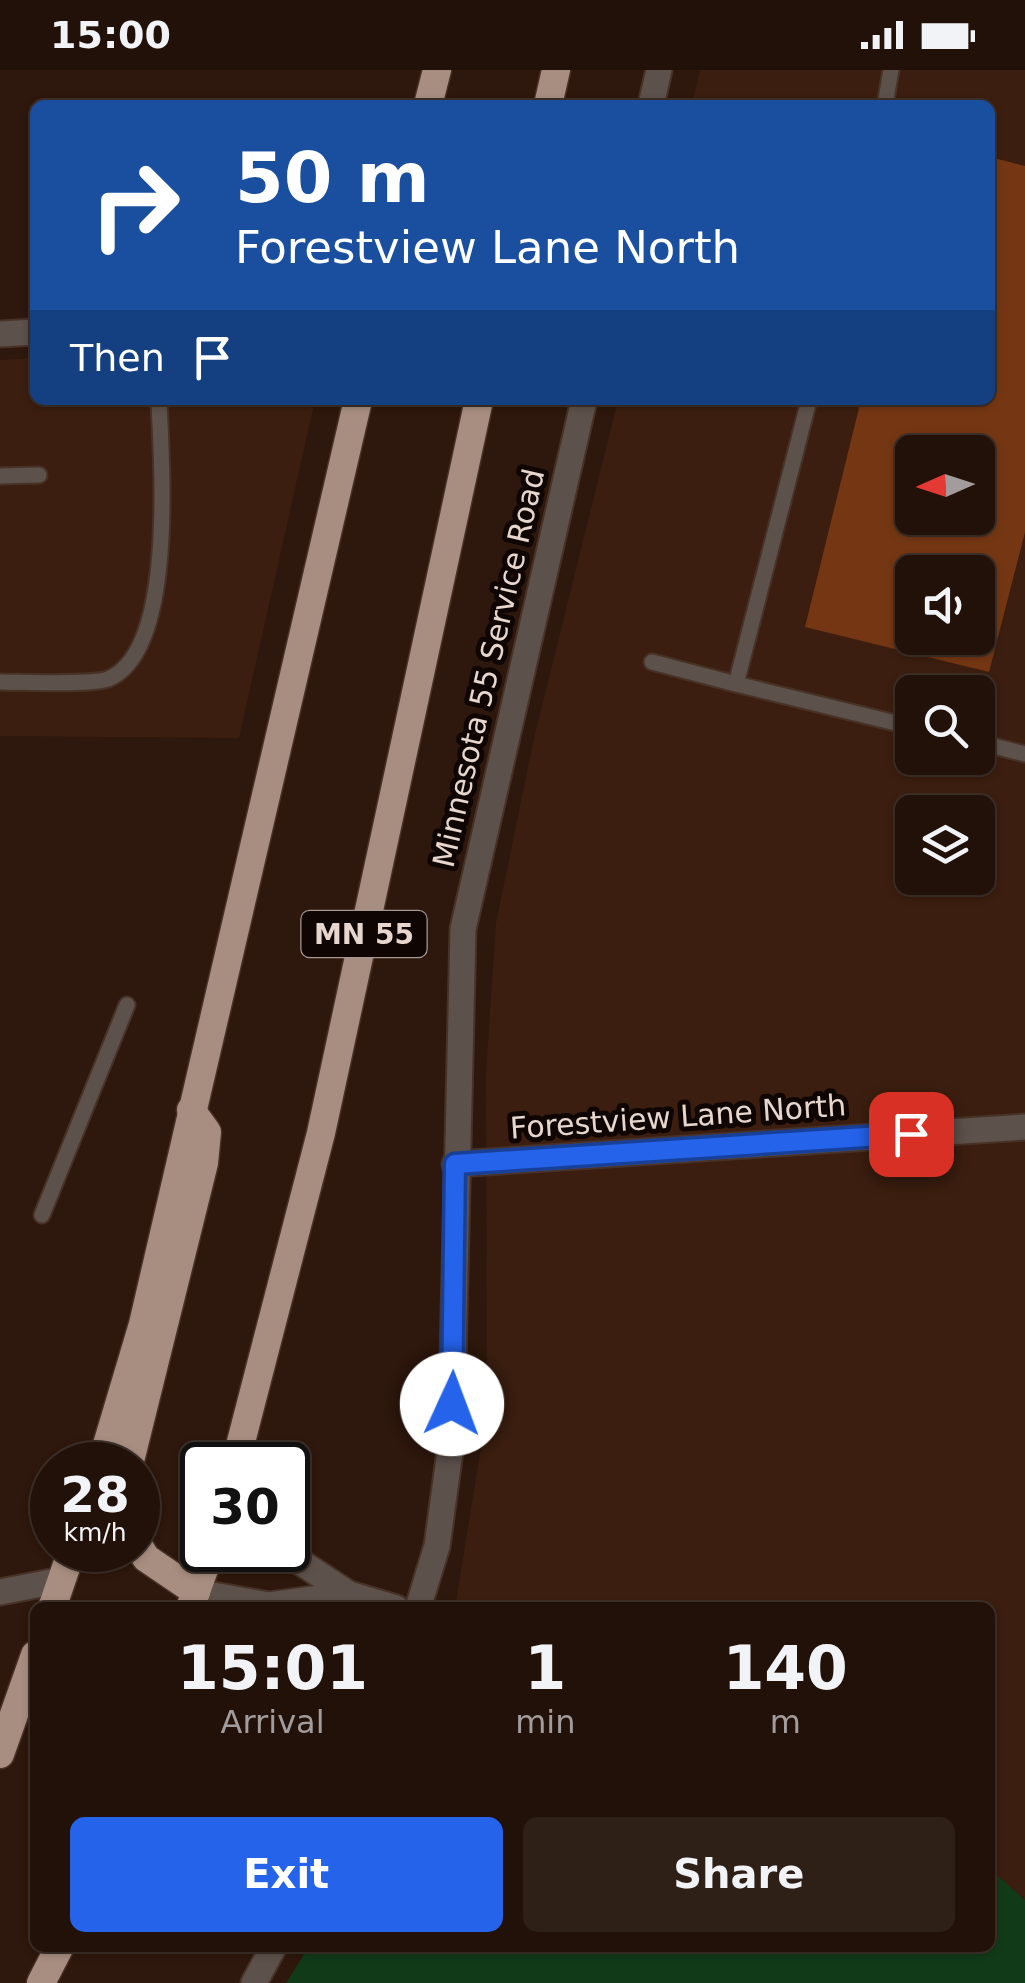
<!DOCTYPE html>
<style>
:root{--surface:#221109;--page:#2e1f17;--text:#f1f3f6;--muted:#a29d9c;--line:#3f312a;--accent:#2563eb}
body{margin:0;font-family:"DejaVu Sans",sans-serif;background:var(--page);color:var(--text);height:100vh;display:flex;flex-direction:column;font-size:38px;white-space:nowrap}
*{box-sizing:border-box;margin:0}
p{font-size:32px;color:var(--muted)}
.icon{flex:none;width:55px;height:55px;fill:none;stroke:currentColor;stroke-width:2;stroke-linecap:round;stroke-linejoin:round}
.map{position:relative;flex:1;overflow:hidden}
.panel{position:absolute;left:30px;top:1532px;width:965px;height:350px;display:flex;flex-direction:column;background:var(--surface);border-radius:15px;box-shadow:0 2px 8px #0004,0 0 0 2px var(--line)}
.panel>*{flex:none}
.banner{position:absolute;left:30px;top:30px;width:965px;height:305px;border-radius:15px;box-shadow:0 2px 8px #0004,0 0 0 2px var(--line);background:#1a4fa0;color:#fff;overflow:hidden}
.needle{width:65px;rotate:267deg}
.buttons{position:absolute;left:895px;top:365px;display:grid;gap:20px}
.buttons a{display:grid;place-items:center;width:100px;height:100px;border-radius:15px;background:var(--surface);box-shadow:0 2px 8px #0004,0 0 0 2px var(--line);font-size:50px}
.speed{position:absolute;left:30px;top:1372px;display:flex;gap:20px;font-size:50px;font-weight:700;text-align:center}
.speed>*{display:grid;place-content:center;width:130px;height:130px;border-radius:50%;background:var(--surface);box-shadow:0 2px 8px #0004,0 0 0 2px var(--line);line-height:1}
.speed small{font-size:25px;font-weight:400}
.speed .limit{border:5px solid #111;border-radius:15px;background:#fff;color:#111}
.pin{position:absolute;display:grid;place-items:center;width:85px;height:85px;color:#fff;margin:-42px;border-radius:20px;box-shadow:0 5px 15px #0006}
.me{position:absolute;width:110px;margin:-55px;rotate:2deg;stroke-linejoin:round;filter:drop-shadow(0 0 8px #0008)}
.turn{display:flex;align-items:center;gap:35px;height:210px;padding:0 40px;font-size:45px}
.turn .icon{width:130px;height:130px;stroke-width:2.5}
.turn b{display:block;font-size:70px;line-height:85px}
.then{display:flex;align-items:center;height:95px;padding:0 40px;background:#0003;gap:20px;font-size:38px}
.eta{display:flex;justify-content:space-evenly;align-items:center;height:170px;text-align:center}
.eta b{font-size:60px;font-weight:700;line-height:70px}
.action{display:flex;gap:20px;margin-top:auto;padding:20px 40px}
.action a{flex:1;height:115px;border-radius:15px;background:var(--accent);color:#fff;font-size:40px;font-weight:700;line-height:115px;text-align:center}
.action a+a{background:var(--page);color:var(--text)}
.status{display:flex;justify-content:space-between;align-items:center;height:70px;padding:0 50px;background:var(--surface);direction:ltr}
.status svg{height:28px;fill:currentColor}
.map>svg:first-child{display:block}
.built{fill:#3b1e0f;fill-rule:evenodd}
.green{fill:#113a18}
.building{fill:#753713;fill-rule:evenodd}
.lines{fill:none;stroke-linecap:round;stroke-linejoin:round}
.service-casing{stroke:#483227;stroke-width:19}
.minor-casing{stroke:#483227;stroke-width:29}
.trunk-casing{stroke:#483227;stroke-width:31}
.service{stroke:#5d514b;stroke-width:15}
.minor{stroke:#5d514b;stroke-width:25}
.trunk{stroke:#a88e80;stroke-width:28}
.route-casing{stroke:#184099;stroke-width:25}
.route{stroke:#2563eb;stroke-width:18}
.labels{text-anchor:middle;stroke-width:10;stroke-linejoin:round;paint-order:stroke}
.shield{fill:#0f0603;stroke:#a69891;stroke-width:2.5}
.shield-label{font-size:28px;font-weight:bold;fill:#e6d6ce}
.street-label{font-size:30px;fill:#e6d6ce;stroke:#0f0603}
</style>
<div class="status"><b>15:00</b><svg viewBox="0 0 49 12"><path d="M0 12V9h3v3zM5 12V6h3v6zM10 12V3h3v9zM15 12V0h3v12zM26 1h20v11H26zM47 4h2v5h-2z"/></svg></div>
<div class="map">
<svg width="1025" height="1913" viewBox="0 0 1025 1913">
<rect width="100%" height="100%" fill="#2e170c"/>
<g class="built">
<path d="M700,0h325v1830l-35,-31v-261h-535l32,-198 -1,-337 10,-150 38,-185 84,-338h372v-295h-298zM912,382h66v66h-66zM912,502h66v66h-66zM912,622h66v66h-66zM912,742h66v66h-66z"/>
<polygon points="35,288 35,330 315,330 239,668 0,666 0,290"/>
</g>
<polygon class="green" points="990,1799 1025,1830 1025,1913 286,1913 308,1878 990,1878"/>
<path class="building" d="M990,87l35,9v366l-36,140 -184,-45 56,-227h129zM912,382h66v66h-66zM912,502h66v66h-66z"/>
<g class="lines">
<defs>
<g id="service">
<polyline points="885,35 891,0"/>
<polyline points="809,330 736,614 912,657"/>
<polyline points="0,406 39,405"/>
<polyline points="652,592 736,614"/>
<path d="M0,612c22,0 92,3 108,-3 69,-28 53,-219 51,-279"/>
<polyline points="978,672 1025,684"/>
<polyline points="42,1145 127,935"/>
</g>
<g id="minor">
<polyline points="651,35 659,0"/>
<polyline points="0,264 35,262"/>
<polyline points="455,1094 1025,1057"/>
<polyline points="282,1480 349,1524 396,1538"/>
<polyline points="0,1522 62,1510"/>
<polyline points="196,1522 269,1535 349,1524"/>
<polyline points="418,1538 437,1476 451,1374 463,859 584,330"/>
<polyline points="254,1913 273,1878"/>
</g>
<g id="trunk">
<polyline points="428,35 437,0"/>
<polyline points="548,35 556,0"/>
<polyline points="101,1395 143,1254 358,330"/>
<polyline points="129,1395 204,1093 207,1062 191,1040"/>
<polyline points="235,1395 321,1063 479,330"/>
<polyline points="138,1475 146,1488 196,1522"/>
<polyline points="52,1538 72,1480"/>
<polyline points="190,1538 211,1480"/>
<polyline points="0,1684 35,1585"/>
<polyline points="41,1913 59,1878"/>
</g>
</defs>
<use href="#service" class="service-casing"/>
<use href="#minor" class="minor-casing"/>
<use href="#trunk" class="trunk-casing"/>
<use href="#service" class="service"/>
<use href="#minor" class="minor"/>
<use href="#trunk" class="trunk"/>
</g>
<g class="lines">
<defs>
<polyline id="route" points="452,1334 455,1094 911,1064"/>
</defs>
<use href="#route" class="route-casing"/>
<use href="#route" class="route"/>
</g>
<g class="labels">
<rect class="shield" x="301.5" y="841" width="125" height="46" rx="8"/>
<g class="shield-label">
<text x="364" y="874">MN 55</text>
</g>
<g class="street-label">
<text transform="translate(489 598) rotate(-77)" y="10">Minnesota 55 Service Road</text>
<text transform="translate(678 1047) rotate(-4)" y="10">Forestview Lane North</text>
</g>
</g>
</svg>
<div class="buttons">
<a><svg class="needle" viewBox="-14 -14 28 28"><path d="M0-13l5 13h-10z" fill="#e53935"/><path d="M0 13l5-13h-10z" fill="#a29d9c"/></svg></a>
<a><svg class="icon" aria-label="sound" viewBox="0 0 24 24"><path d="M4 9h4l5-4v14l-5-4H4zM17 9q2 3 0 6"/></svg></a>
<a><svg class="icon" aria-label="search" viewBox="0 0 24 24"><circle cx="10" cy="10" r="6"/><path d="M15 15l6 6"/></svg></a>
<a><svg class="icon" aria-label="layers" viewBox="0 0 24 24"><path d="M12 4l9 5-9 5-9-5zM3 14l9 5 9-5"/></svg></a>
</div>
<div class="speed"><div>28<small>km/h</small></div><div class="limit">30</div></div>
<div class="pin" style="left:911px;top:1064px;background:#d93025"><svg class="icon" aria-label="arrive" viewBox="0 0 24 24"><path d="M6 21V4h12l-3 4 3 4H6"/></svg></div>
<svg class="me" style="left:452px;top:1334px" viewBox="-20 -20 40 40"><circle r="19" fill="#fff"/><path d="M0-13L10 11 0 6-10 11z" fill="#2563eb"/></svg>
<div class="banner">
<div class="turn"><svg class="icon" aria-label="right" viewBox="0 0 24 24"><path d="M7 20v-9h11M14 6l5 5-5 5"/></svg><div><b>50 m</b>Forestview Lane North</div></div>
<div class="then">Then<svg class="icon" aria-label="arrive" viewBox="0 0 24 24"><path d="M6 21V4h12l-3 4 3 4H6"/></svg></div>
</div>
<section class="panel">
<div class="eta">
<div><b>15:01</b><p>Arrival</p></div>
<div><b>1</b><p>min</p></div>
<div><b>140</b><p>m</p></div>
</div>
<div class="action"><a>Exit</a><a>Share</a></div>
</section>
</div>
